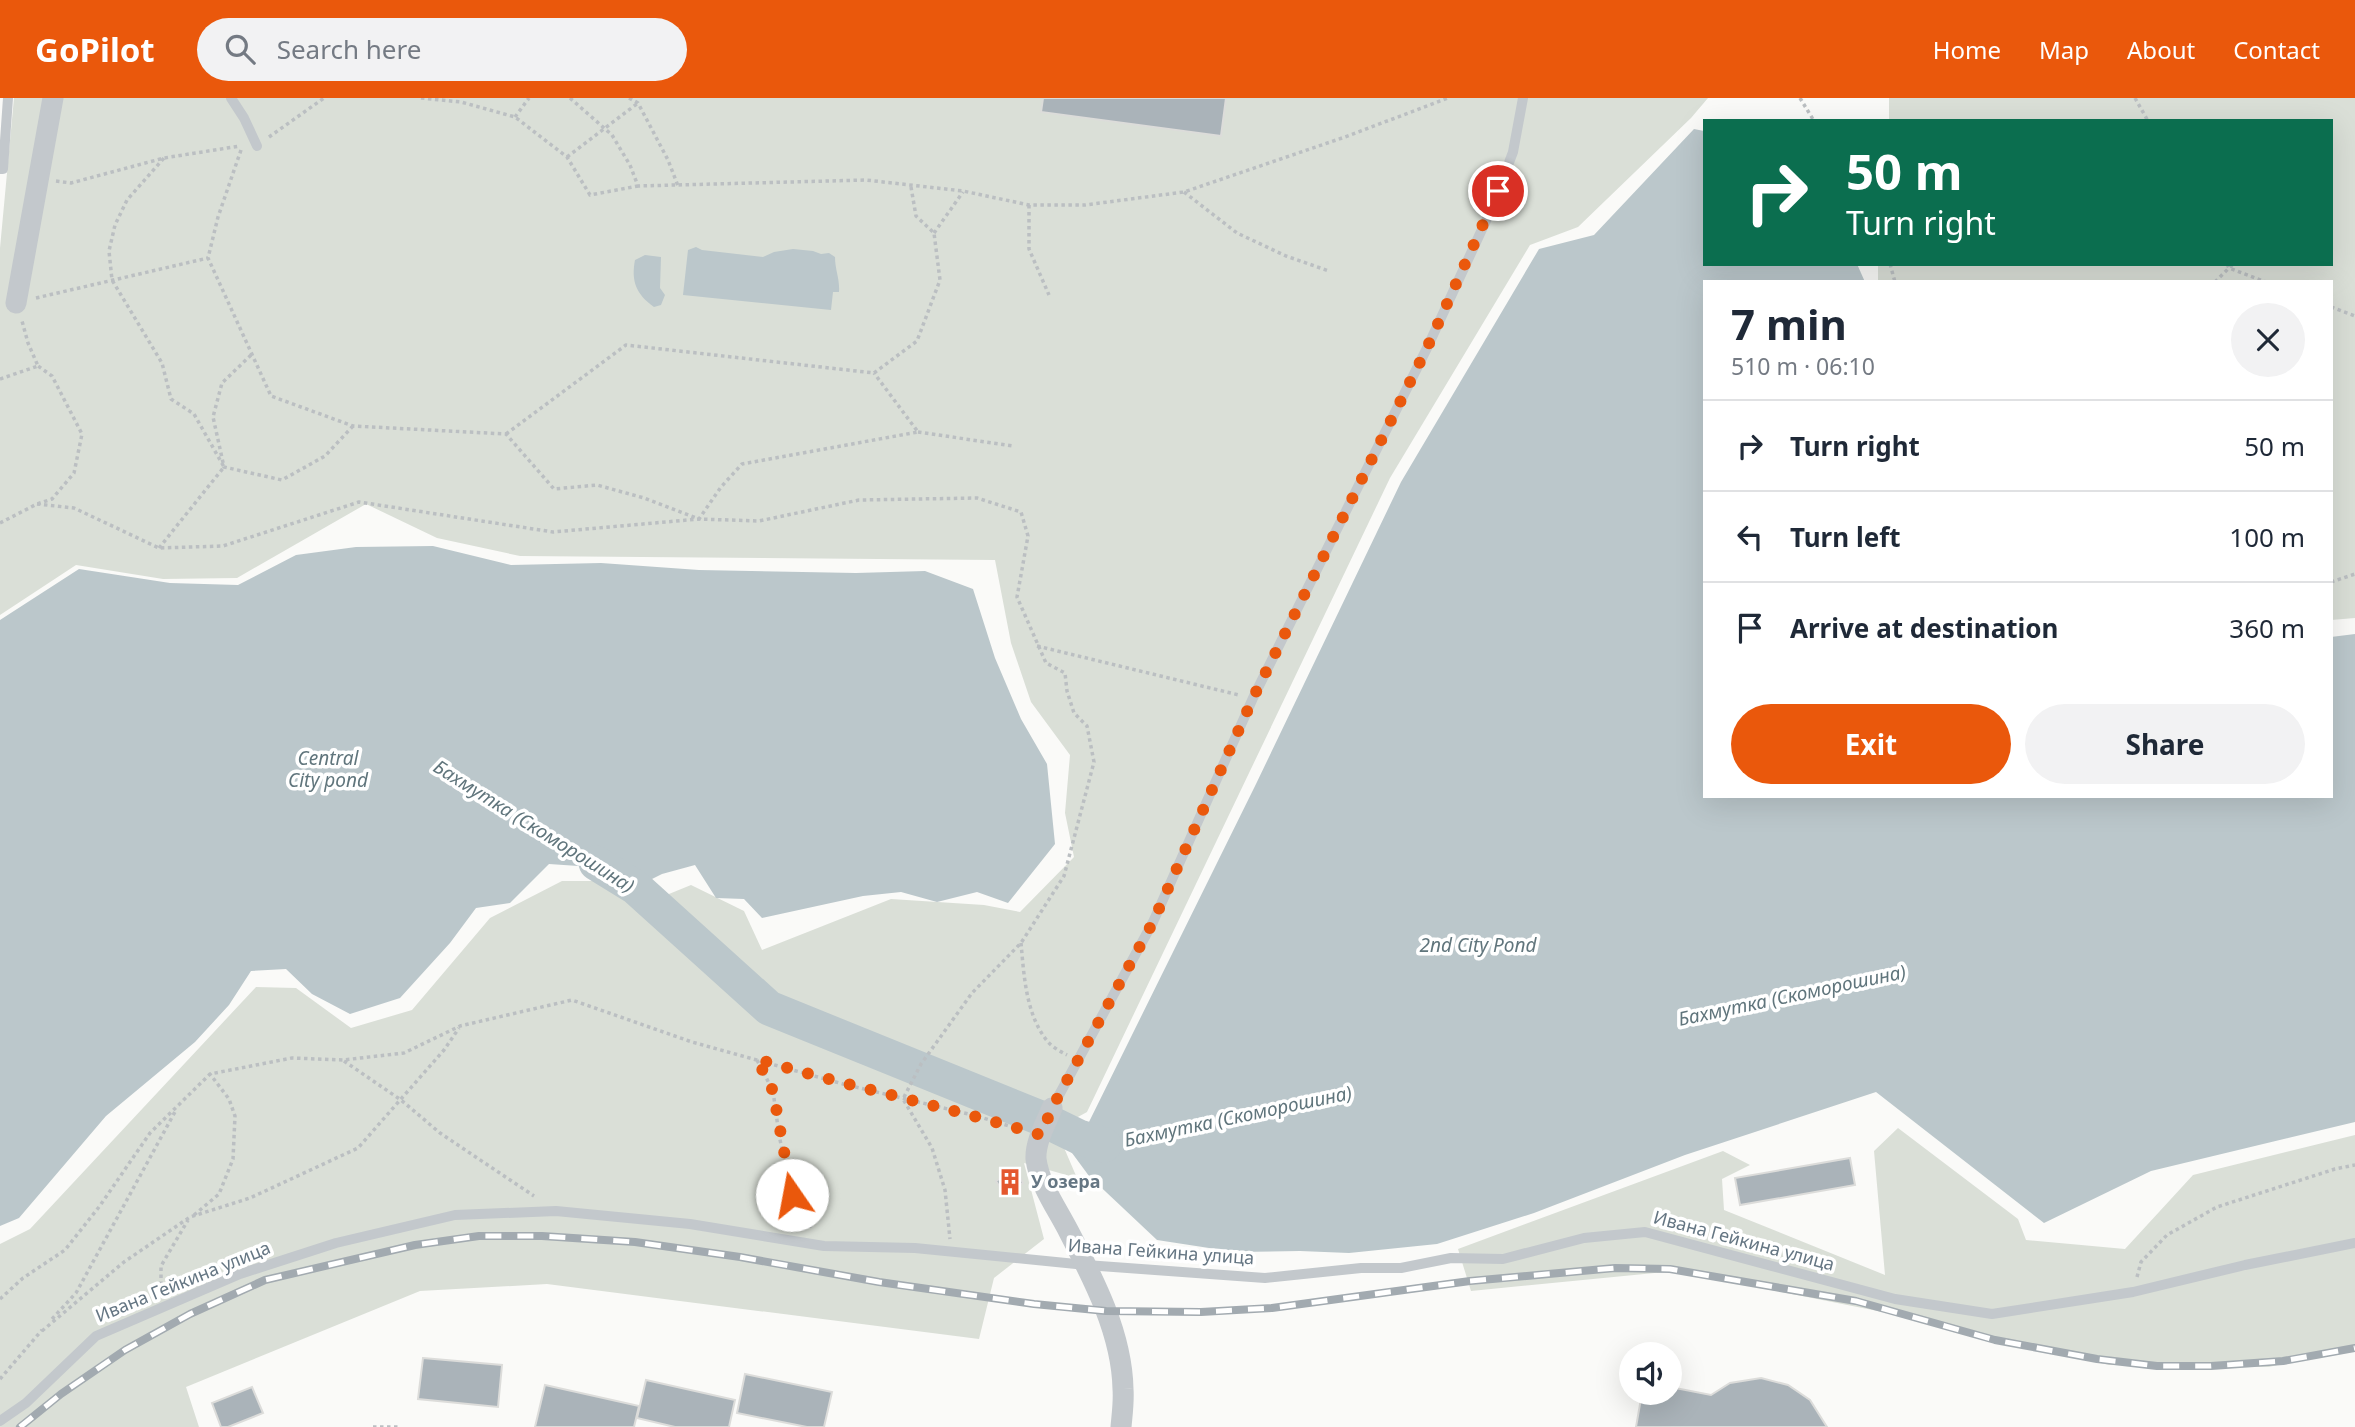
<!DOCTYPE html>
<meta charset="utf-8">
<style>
:root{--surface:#fff;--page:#f2f2f3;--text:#1f2937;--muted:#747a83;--line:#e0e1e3;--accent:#ea580c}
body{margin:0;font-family:"Noto Sans",sans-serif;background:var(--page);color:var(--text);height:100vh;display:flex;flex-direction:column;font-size:26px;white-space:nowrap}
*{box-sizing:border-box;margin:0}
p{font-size:23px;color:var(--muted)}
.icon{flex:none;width:38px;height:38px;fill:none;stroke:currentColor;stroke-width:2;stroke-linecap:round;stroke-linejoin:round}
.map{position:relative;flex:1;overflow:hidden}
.panel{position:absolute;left:1703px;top:182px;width:630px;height:518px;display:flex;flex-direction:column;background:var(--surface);border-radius:0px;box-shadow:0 7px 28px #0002}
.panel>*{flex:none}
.top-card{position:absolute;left:1703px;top:21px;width:630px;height:147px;border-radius:0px;box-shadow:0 7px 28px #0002;background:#0b6e4f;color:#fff;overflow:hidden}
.controls{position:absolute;left:1619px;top:1244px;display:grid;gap:14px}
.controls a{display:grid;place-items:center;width:63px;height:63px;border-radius:50%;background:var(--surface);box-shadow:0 7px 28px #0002;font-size:35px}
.pin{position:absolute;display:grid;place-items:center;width:60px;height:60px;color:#fff;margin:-30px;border:4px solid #fff;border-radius:50%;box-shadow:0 2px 7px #0007}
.me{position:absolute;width:77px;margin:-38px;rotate:348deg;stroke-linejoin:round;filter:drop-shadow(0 0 5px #0008)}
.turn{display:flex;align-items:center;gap:24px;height:147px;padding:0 28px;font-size:32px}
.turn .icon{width:91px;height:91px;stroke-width:2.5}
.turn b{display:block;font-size:49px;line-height:60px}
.round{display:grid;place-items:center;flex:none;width:74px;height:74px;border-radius:37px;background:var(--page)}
.summary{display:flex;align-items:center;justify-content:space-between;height:119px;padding:0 28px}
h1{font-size:42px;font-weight:700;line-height:52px}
.cta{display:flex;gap:14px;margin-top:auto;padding:14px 28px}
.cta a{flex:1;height:80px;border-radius:42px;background:var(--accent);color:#fff;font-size:28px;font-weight:700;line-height:80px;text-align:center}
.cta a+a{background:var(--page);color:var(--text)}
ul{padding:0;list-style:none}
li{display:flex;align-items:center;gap:21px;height:91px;padding:0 28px;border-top:2px solid var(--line)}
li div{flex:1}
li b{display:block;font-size:26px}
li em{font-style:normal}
header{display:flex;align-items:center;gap:42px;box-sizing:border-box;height:98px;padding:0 35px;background:var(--accent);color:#fff}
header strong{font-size:33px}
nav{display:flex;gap:38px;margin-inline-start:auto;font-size:24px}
.search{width:490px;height:63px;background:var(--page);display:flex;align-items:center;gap:18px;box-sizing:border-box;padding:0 24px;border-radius:38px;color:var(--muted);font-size:26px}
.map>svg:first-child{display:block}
.green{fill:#dadfd7}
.water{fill:#bbc7cb}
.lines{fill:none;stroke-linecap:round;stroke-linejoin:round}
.river{stroke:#bbc7cb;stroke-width:35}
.building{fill:#aab3b9;stroke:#dcdcda;stroke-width:2}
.path{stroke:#bbbfc2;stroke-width:3.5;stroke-dasharray:3.5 3.5;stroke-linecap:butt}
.lane{stroke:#c3c8cc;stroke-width:10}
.street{stroke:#c3c8cc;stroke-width:21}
.rail-casing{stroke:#a2aab0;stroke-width:8}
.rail{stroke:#fff;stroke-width:5;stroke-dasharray:16;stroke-linecap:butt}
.route{stroke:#ea580c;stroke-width:12;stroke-dasharray:0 21.6}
.labels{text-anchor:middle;stroke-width:7;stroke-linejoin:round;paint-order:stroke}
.poi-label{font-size:18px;font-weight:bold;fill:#657683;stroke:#fff;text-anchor:start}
.street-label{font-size:18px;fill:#657683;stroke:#fff}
.water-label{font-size:19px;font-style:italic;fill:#60757c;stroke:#fff}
</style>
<header>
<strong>GoPilot</strong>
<div class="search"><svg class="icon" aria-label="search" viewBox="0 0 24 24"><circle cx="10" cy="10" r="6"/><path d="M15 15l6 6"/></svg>Search here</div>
<nav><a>Home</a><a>Map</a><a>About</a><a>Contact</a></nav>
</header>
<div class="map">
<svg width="2355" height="1329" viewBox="0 0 2355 1329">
<rect width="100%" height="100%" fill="#fafaf8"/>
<g class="green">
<polygon points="14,0 1708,0 1691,20 1578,129 1530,147 1390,380 1087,1014 1056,1031 1077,1080 1024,1065 1044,1141 994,1180 979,1241 547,1186 420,1193 186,1289 199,1329 0,1329 0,1146 30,1131 256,889 296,890 351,930 412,912 490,820 562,783 595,783 642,807 691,787 744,813 762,852 891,801 984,807 1020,814 1074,759 1065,715 1070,657 1031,604 1011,545 995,462 520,458 437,440 366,406 237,480 163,481 76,467 0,517 0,150"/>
<polygon points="1889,0 2355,0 2355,520 2331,522 2331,184 1878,184 1878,166 2331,166 2331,23 1889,23"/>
<polygon points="1898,1030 2018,1121 2026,1142 2125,1151 2193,1077 2355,1037 2355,1249 2269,1269 2109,1267 1923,1222 1675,1173 1471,1193 1458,1151 1723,1053 1750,1067 1722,1081 1724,1112 1885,1177 1874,1053"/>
</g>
<g class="water">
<polygon points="1694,31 1704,33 1704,166 1857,166 1865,184 1704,184 1704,698 2331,698 2331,539 2355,536 2355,1024 2151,1073 2044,1125 1876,994 1685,1057 1534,1115 1437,1146 1349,1155 1300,1153 1235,1154 1157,1142 1089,1078 1061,1040 1062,1029 1070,1026 1088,1026 1256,686 1401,384 1539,151 1594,137"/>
<path d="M696,149l6,3 61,7 11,-5 19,-3 20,2 8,3 8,-1 6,4c0,13 5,22 4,35h-6l-2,18 -148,-15 5,-45z"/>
<path d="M645,157l16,2 -1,31 5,7 -4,10 -7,2c-18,-13 -23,-26 -19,-47z"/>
<polygon points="433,448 511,467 601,465 699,472 856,475 925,473 973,491 995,560 1021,621 1047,666 1055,746 1008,805 977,794 937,804 901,794 863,798 762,820 744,801 716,800 695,767 662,776 628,793 593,769 549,766 510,805 476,810 450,845 400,900 350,916 312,896 286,871 251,873 229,907 195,944 106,1018 19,1120 0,1128 0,522 79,471 170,485 238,487 296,457 356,449"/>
</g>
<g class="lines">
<polyline class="river" points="596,765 635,789 769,910 1038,1019 1079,1039 1104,1047"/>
</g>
<g class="building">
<polygon points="1043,0 1226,0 1221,38 1041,14"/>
<polygon points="1850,1060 1855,1087 1740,1107 1735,1080"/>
<polygon points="1016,1071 1023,1085 1004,1096 996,1083"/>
<polygon points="423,1260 502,1267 498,1309 418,1301"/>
<polygon points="745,1276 832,1294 824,1329 807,1329 737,1315"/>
<polygon points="1761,1280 1788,1287 1810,1302 1827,1329 1636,1329 1642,1295 1670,1295 1670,1289 1711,1297 1730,1285"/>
<polygon points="646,1282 735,1302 729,1329 675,1329 637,1320"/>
<polygon points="545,1287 639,1308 634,1329 535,1329"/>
<polygon points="252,1289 263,1315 228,1329 221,1329 212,1305"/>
</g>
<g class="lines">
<g class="path">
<polyline points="421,0 461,4 515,19 567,59 590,97 638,88"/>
<polyline points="570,0 612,37 630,67 638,88 866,82 963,93 1029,107 1085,107 1184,94 1345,39 1448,0"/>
<polyline points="629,0 638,5 668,62 678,88"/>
<polyline points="1800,0 1814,23"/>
<polyline points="2135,0 2148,23"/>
<polyline points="515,19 529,0"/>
<polyline points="269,39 324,0"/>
<polyline points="241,52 218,119 208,160 271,298 353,328 506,336 554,391 597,387 644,400 699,421 721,389 742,366 918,334 874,275"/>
<polyline points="567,59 638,5"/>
<polyline points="56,83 71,85 164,60 240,48"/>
<polyline points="1184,94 1237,135 1286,158 1329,173"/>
<polyline points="1029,107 1029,151 1049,197"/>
<polyline points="934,135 963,94"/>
<polyline points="1890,166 1895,184"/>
<polyline points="2227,166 2229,170 2266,184"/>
<polyline points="2215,184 2233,166"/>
<polyline points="36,200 208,160"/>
<polyline points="2331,209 2355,218"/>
<polyline points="251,257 222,285 213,319 224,369 282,382 325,358 353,328"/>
<polyline points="0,281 38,268 28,245 22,223"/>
<polyline points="918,334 1013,348"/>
<polyline points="506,336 626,247 874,275 917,243 940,182 934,135 916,118 911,89"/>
<polyline points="37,406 74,410 159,450 223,448 359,404 553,434 699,421 759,423 859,402 977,400 1021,414 1028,438 1017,499 1046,565 1065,575 1067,593 1074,615 1087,628 1094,664 1064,778 1021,845 972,895 921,966 903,1001 932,1050 945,1092 950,1141"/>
<polyline points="0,425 37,406 52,401 74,375 82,336 52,278 38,268"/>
<polyline points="159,450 224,369 194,316 171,301 162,265 112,182 109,153 115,127 127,102 164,60"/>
<polyline points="2331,484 2355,476"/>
<polyline points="1037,548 1239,597"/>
<path d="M1021,845c3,33 5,74 28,100 5,5 12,9 18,12"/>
<polyline points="757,962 773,993 779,1037 792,1097 813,1132"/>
<polyline points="344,963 401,1002 440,1035 534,1098"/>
<polyline points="194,1117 219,1096 233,1061 235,1018 229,1001 210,976"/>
<polyline points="2137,1179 2141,1164 2167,1137 2217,1109 2335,1071 2355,1067"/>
<polyline points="161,1194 161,1168 188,1122"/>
<polyline points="0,1201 23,1180 65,1152 99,1109 150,1035 210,976 292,960 343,962 404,955 460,928 572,902 692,944 843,986 977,1018 1022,1032"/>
<polyline points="52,1221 76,1195 176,1012"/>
<polyline points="42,1233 124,1164 190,1119 250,1100 358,1050 444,952 459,930"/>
<polyline points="0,1281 42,1232"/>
<polyline points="373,1329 401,1329"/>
</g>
<g class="lane">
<polyline points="231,0 244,20 257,48"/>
<polyline points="0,71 3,71 8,0"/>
<polyline points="1052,1010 1153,824 1253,600 1427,250 1491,112 1513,54 1523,0"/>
<polyline points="0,1323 26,1305 96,1238 240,1176 336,1145 455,1117 556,1113 690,1126 824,1148 915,1150 1086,1167 1265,1180 1361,1170 1401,1170 1451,1160 1503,1161 1584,1140 1645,1134 1895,1201 1992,1216 2133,1194 2245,1167 2355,1145"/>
</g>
<g class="street">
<polyline points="16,205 53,0"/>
<path d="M1052,1010c-6,15 -17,34 -16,51 3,25 22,51 33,73 25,48 53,102 54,157 1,13 -1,26 -2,38"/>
</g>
<defs>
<polyline id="rail" points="20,1329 61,1296 125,1252 190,1216 265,1182 415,1147 479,1138 542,1138 635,1144 740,1159 879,1184 1034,1206 1106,1213 1201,1214 1272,1210 1470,1183 1615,1170 1670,1171 1856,1203 1995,1242 2097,1261 2157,1268 2211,1268 2283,1263 2355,1250"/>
</defs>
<use href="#rail" class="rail-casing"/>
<use href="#rail" class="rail"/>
</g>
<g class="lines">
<path class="route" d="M792,1097l-19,-104 -16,-32c94,28 190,48 284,76l11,-27 101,-186 100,-224 174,-350 71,-157"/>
</g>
<defs>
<symbol id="building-bare" viewBox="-9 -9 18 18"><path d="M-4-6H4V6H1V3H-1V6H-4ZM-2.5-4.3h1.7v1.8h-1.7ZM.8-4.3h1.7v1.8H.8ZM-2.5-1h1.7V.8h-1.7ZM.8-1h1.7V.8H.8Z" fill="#e4572e" stroke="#fff" stroke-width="2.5" paint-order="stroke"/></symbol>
</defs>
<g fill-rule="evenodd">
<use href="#building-bare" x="991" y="1065" width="38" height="38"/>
</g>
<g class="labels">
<g class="poi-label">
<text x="1031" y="1090">У озера</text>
</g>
<g class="street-label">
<text transform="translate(1744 1143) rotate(15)" y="6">Ивана Гейкина улица</text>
<text transform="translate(1161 1154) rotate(4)" y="6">Ивана Гейкина улица</text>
<text transform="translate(183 1184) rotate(-22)" y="6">Ивана Гейкина улица</text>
</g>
<g class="water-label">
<text x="328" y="667">Central<tspan x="328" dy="22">City pond</tspan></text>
<text transform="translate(534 728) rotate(32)" y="7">Бахмутка (Скоморошина)</text>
<text x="1478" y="854">2nd City Pond</text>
<text transform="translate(1792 897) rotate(-12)" y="7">Бахмутка (Скоморошина)</text>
<text transform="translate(1238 1018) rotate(-12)" y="7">Бахмутка (Скоморошина)</text>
</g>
</g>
</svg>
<div class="controls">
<a><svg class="icon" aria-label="sound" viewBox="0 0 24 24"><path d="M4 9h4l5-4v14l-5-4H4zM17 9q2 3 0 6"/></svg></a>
</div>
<div class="pin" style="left:1498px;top:93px;background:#d93025"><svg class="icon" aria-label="arrive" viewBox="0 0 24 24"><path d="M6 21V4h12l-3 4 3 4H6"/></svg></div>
<svg class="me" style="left:792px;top:1097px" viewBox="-20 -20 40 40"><circle r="19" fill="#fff"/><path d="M0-13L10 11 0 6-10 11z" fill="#ea580c"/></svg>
<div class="top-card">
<div class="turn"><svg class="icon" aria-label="right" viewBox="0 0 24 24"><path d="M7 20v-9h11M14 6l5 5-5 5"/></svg><div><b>50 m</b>Turn right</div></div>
</div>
<section class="panel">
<div class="summary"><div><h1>7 min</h1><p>510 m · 06:10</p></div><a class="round"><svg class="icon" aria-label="close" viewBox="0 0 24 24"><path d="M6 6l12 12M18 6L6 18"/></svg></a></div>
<ul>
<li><svg class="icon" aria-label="right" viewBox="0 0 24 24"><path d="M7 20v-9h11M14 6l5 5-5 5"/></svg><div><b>Turn right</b></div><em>50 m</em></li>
<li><svg class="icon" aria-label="left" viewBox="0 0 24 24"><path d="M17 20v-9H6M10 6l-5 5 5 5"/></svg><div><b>Turn left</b></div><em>100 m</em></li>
<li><svg class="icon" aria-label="arrive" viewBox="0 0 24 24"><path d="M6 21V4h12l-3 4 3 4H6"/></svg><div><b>Arrive at destination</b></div><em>360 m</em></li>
</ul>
<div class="cta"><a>Exit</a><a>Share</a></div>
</section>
</div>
